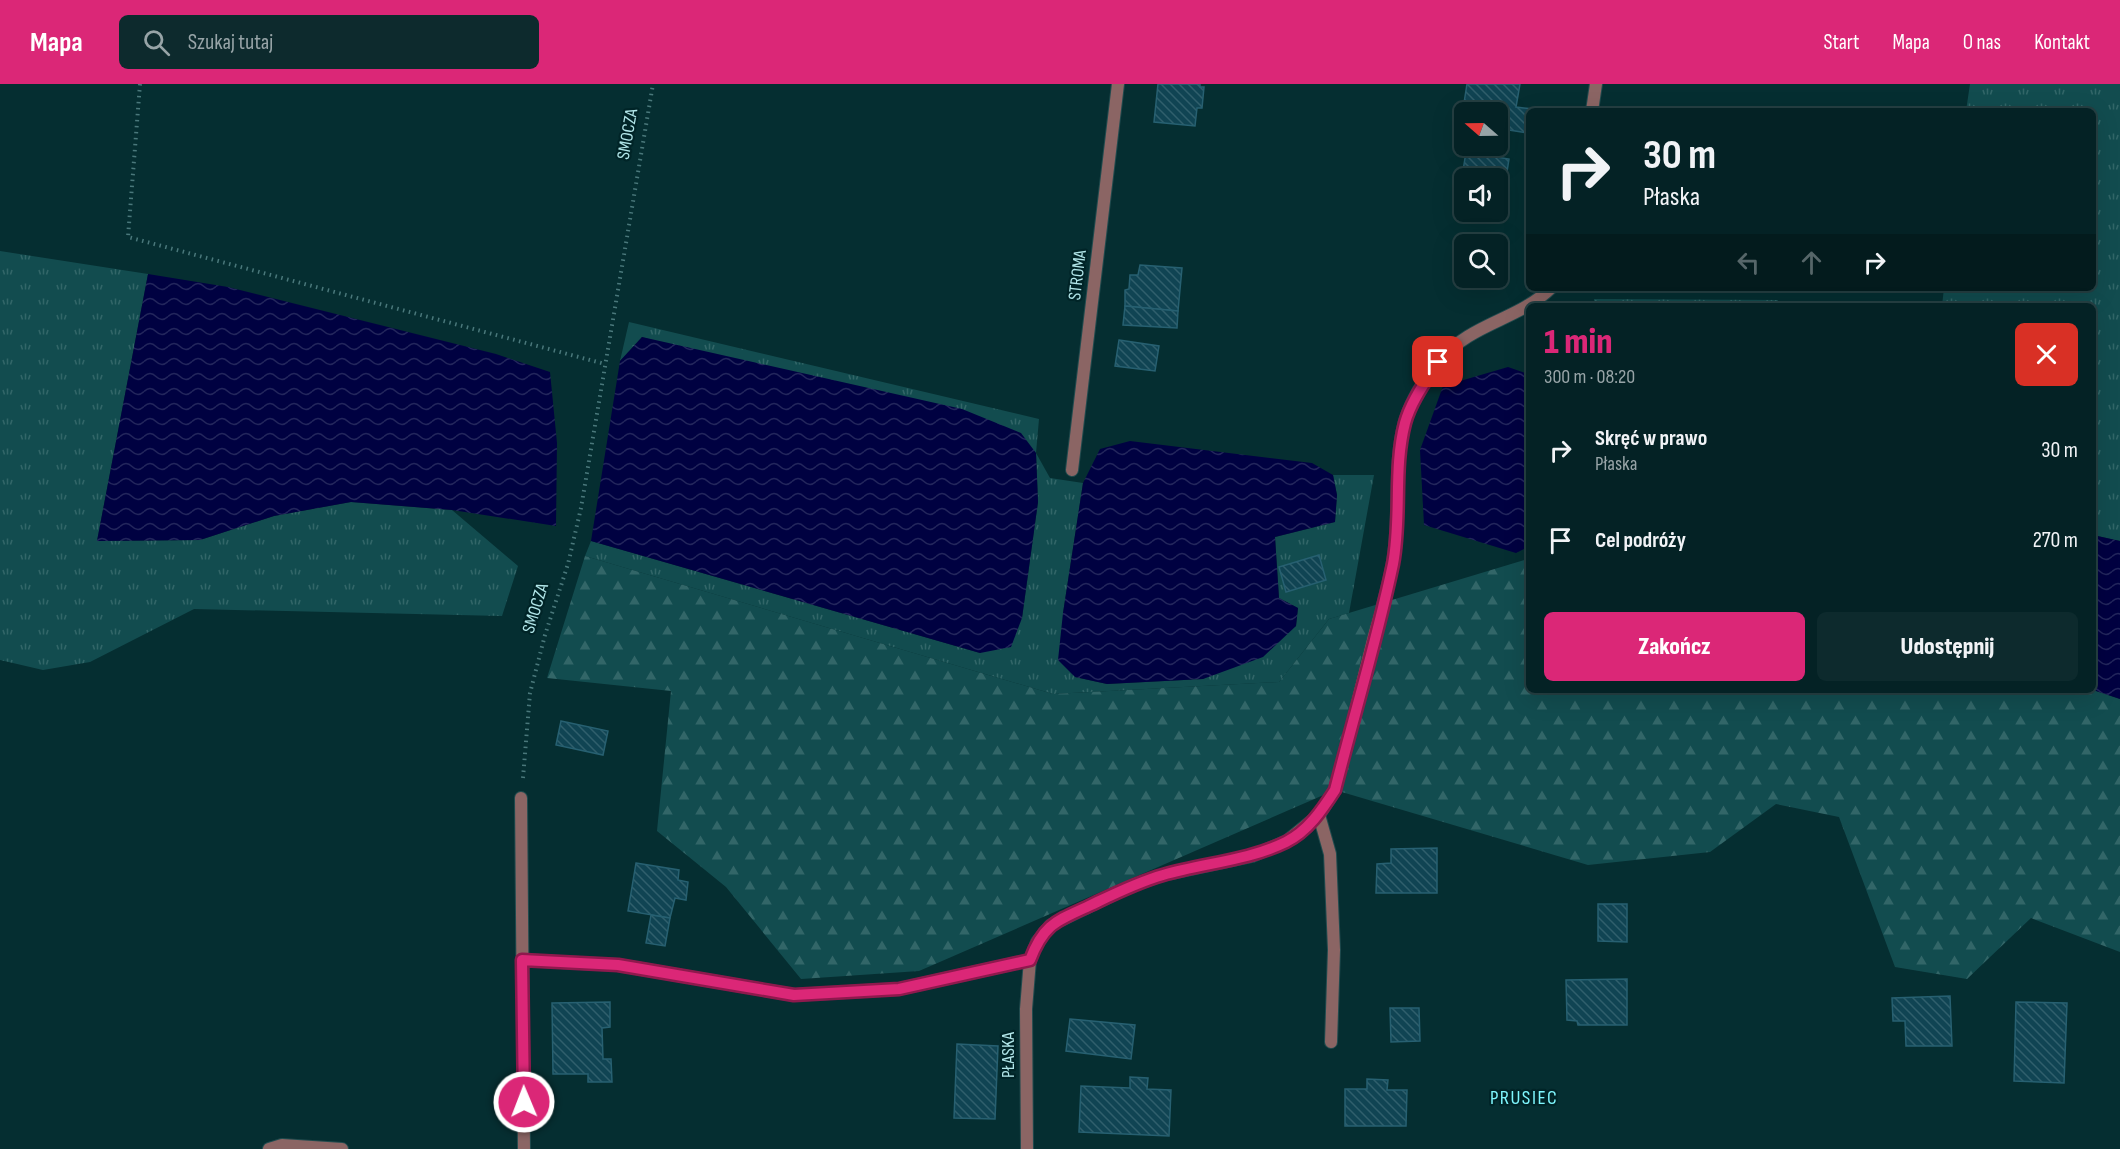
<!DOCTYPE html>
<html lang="pl">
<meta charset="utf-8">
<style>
:root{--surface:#042225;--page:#0d2a2d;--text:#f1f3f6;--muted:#97a4a7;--line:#253f42;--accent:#db2777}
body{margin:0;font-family:"Sofia Sans Condensed",sans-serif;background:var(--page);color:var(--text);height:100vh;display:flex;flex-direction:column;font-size:22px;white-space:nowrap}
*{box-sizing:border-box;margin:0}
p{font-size:20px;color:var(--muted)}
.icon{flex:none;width:33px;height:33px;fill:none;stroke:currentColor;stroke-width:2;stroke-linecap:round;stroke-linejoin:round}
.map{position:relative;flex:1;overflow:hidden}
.drawer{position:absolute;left:1526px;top:219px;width:570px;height:390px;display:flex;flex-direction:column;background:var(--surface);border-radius:9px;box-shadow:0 6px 24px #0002,0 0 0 2px var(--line)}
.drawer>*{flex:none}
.top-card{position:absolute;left:1526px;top:24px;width:570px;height:183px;border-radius:9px;box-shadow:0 6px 24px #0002,0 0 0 2px var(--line);background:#042225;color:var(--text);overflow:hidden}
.needle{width:39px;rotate:290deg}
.buttons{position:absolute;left:1454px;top:18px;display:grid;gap:12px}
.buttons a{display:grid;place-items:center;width:54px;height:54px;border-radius:9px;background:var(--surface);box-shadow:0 6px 24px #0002,0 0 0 2px var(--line);font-size:30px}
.pin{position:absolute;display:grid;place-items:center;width:51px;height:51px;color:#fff;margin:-26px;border-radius:12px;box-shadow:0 3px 9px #0006}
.me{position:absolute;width:66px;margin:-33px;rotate:359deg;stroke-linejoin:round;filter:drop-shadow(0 0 4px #0008)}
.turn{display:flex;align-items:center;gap:21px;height:126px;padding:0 18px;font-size:27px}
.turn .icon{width:78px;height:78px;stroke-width:2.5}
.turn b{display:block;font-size:42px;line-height:51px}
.lanes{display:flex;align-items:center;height:57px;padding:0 18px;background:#0003;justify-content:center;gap:30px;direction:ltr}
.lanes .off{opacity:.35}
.round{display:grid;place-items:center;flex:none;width:63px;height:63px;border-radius:9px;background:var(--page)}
.overview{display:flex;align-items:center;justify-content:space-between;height:102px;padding:0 18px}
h1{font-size:36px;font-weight:800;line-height:45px;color:var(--accent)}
.primary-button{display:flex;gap:12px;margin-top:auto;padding:12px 18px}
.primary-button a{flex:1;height:69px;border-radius:9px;background:var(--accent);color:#fff;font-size:24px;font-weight:800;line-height:69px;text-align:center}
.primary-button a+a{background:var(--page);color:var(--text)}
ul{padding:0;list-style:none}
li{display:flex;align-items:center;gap:18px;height:90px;padding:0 18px}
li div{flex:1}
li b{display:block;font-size:22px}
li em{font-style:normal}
header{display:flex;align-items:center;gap:36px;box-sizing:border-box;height:84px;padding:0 30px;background:var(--accent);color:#fff}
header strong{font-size:28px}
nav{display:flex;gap:33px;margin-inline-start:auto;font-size:21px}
.search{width:420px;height:54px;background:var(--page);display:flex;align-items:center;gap:15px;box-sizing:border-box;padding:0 21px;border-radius:9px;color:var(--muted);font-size:22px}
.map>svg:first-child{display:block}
.grass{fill:url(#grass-tufts)}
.forest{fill:url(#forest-firs)}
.water{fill:url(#water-waves)}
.building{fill:url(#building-back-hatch);stroke:#276071;stroke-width:1.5}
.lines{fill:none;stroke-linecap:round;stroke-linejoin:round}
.lane-casing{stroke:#214b4e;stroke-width:14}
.street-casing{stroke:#214b4e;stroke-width:14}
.path{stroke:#4a787b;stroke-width:4;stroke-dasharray:1.5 4.5;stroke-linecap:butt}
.lane{stroke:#8b6564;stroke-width:12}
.street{stroke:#8b6564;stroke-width:12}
.route-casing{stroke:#8e194d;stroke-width:15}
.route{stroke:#db2777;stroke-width:10}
.labels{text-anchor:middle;stroke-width:4.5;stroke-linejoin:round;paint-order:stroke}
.street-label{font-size:18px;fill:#b1e6e9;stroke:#002427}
.neighbourhood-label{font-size:20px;letter-spacing:1.5px;fill:#7ef6fd;stroke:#002427}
</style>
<header>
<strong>Mapa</strong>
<div class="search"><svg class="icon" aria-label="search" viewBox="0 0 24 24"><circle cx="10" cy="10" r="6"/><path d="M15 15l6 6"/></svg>Szukaj tutaj</div>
<nav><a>Start</a><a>Mapa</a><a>O nas</a><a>Kontakt</a></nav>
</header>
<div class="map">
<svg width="2120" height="1065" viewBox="0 0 2120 1065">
<defs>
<pattern id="grass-tufts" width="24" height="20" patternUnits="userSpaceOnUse" patternTransform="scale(1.5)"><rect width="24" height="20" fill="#124c4f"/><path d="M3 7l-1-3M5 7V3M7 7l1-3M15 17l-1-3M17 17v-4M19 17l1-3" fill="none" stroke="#326668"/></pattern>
<pattern id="forest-firs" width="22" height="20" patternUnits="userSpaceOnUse" patternTransform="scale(1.5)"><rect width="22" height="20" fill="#124c4f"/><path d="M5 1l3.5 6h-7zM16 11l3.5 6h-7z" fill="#326668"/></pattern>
<pattern id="water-waves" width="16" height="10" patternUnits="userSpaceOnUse" patternTransform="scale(1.5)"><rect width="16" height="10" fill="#000141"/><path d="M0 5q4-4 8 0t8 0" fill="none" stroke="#23265c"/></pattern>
<pattern id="building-back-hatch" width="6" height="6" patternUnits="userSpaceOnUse" patternTransform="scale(1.5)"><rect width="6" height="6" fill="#104453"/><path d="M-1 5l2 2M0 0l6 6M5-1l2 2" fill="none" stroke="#305f6c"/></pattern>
</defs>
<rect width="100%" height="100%" fill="#052e31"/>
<g class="grass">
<polygon points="1970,0 2120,0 2120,457 2093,451 2092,222 1942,222 1944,204 2092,204 2092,27 1966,27"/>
<polygon points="0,167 148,190 97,457 200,456 274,432 351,418 452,426 518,482 502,532 194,525 90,578 43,586 0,576"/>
<polygon points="1594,215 1778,216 1777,222 1594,222"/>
<polygon points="629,238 1039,335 1036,369 1050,394 1083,399 1063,529 1075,593 1107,600 1203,595 1296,542 1298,524 1279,514 1275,453 1335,438 1337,411 1333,391 1374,391 1349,529 1329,535 1279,598 1053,610 585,472 591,457 980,569 1022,534 1038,418 1036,369 642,253 620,277"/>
</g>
<polygon class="forest" points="585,472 1053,610 1279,598 1329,535 1528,475 1528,606 2093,606 2120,615 2120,868 2031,834 1967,895 1895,883 1839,733 1776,720 1710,768 1588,781 1335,706 919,887 801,895 726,803 657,747 671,607 547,594"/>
<g class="water">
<polygon points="148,190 228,203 496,270 550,288 557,359 556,442 452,426 351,418 274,432 200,456 97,457"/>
<polygon points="642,253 962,325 1021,349 1036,369 1038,418 1022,534 1011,563 980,569 591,457 620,277"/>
<polygon points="1508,283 1528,290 1528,463 1516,469 1424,441 1420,366 1443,302"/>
<polygon points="1130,357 1312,379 1333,391 1337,411 1335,438 1275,453 1279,514 1298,524 1296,542 1263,573 1203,595 1107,600 1075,593 1058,576 1063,529 1083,399 1100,365"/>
<polygon points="2093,451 2120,457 2120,615 2093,606"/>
</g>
<g class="building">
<polygon points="1158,0 1200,0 1200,3 1204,3 1202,24 1197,24 1195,42 1154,38"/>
<polygon points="1467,0 1520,0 1516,23 1533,25 1533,27 1528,27 1528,49 1497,44 1497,28 1464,28 1464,39 1461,38"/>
<polygon points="1466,68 1509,75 1500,131 1477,128 1497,128 1497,94 1464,94 1464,126 1457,124"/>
<polygon points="1140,181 1182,184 1178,227 1125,222 1125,206 1129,205 1130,191 1138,191"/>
<polygon points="1125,222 1178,227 1177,244 1123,241"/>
<polygon points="1119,256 1159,262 1155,287 1115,282"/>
<polygon points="1319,471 1326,496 1286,508 1279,483"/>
<polygon points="561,637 608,647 603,671 556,661"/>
<polygon points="1437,764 1437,809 1376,809 1377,780 1391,779 1391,765"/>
<polygon points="636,779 679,786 678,796 688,798 686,816 675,814 670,834 628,827"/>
<polygon points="1598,820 1627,820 1627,858 1598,857"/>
<polygon points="651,831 670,834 665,862 646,859"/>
<polygon points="1627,895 1627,941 1578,941 1577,937 1567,936 1566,896"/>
<polygon points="1950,912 1952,962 1906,962 1905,937 1893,937 1892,914"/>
<polygon points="610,918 610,943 602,944 603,975 611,975 612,998 588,998 588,990 553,990 552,919"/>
<polygon points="2016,918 2067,919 2064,999 2014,997"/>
<polygon points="1390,924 1419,924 1420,957 1391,958"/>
<polygon points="1070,935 1135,941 1131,975 1066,967"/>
<polygon points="957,960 998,962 995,1035 954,1034"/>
<polygon points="1130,993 1148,994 1147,1005 1171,1006 1169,1052 1079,1048 1081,1002 1130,1004"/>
<polygon points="1367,995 1388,996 1387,1006 1407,1006 1406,1042 1345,1042 1345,1005 1367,1005"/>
</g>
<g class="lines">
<defs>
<polyline id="lane" points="1319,731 1330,770 1334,866 1331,958"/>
<g id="street">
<polyline points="1592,27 1596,0"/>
<polyline points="1072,386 1118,0"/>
<polyline points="521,714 524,1065"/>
<polyline points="522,876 618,881 794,911 899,905 1030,876"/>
<polyline points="269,1065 282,1061 342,1065"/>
<path d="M1027,1065l-1,-140 4,-49 7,-18 14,-17 80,-39 32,-11 89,-19 35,-15 32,-26 16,-25c13,-51 26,-103 39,-154 7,-25 15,-50 19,-75 8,-45 0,-98 12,-140 6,-20 20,-43 33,-59 34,-40 79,-41 113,-74"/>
</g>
</defs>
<use href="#lane" class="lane-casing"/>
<use href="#street" class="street-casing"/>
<g class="path">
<polyline points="140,0 128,153 605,280"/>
<polyline points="523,694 530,609 545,551 568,480 581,424 653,0"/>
</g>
<use href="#lane" class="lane"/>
<use href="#street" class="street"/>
</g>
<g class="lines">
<defs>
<path id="route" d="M524,1018l-2,-142 96,5 176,30 105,-6 131,-29c14,-37 27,-39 61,-55 23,-11 47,-23 72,-30 41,-12 84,-14 123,-33 22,-11 36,-32 49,-52 19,-75 42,-150 58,-226 9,-47 0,-95 12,-141 6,-22 21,-42 33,-61"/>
</defs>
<use href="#route" class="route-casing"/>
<use href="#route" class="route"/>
</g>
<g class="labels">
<g class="street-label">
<text transform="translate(627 50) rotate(-80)" y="6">SMOCZA</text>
<text transform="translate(1077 191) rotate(-83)" y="6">STROMA</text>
<text transform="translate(535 524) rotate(-73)" y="6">SMOCZA</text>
<text transform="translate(1008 971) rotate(-90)" y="6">PŁASKA</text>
</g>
<g class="neighbourhood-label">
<text x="1524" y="1020">PRUSIEC</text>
</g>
</g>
</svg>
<div class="buttons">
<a><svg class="needle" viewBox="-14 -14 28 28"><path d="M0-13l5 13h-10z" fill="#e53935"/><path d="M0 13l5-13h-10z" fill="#97a4a7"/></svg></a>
<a><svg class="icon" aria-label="sound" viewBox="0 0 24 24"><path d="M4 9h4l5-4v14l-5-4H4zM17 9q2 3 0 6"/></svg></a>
<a><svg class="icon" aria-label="search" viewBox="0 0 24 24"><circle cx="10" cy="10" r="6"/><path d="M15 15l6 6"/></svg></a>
</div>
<div class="pin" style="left:1438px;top:278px;background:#d93025"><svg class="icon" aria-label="arrive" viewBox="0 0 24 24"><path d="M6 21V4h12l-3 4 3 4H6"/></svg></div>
<svg class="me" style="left:524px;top:1018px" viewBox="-20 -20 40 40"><circle r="17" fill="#db2777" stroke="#fff" stroke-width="3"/><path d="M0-11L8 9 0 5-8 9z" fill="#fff"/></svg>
<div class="top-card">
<div class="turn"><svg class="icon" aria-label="right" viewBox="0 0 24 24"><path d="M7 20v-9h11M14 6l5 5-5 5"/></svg><div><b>30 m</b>Płaska</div></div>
<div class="lanes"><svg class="icon off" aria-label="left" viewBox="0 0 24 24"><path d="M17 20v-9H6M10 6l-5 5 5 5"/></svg><svg class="icon off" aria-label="ahead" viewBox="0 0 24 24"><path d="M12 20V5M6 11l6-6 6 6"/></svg><svg class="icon" aria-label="right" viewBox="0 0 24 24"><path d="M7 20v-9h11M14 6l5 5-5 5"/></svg></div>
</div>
<section class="drawer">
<div class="overview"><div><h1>1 min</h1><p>300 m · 08:20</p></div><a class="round" style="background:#d93025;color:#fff"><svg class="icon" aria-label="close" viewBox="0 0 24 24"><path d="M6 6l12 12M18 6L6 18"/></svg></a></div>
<ul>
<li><svg class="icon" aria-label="right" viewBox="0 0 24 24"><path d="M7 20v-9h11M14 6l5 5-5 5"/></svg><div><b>Skręć w prawo</b><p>Płaska</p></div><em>30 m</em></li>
<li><svg class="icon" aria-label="arrive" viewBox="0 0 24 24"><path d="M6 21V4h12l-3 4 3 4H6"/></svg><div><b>Cel podróży</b></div><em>270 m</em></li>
</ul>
<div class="primary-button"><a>Zakończ</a><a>Udostępnij</a></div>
</section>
</div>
